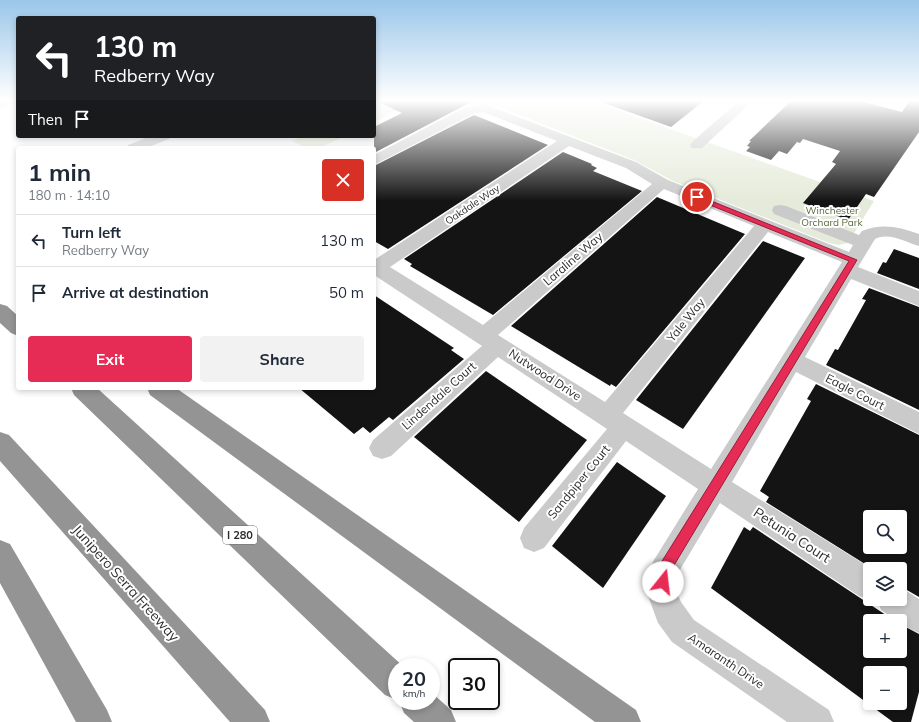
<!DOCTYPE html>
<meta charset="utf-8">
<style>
:root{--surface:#fff;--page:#f2f2f3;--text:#1f2937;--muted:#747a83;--line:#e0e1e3;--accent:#e62c55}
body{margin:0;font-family:Mulish,sans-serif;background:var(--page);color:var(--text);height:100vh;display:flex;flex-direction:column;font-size:15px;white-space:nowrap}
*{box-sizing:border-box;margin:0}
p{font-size:13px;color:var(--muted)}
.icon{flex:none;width:22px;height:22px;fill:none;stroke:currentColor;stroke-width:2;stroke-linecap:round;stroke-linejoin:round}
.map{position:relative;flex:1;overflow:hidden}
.drawer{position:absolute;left:16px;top:146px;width:360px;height:244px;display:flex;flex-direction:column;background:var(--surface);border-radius:4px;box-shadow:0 2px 6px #0003}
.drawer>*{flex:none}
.guide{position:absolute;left:16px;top:16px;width:360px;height:122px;border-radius:4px;box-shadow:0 2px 6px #0003;background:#202124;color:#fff;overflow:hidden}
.tools{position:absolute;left:863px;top:510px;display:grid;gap:8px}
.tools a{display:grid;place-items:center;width:44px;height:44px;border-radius:4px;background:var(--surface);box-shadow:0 2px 6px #0003;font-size:20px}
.speed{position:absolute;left:388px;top:658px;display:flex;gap:8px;font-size:20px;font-weight:700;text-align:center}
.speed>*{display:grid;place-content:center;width:52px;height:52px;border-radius:50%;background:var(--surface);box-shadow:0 2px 6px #0003;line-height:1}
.speed small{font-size:10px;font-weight:400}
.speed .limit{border:2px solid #111;border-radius:6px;background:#fff;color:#111}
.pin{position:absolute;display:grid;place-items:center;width:34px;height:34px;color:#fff;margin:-17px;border:2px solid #fff;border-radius:50%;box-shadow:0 1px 4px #0007}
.me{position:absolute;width:44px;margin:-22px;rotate:16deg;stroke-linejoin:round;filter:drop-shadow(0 0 3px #0008)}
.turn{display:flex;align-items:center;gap:14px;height:84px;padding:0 12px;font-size:18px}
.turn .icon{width:52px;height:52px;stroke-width:2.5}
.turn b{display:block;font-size:28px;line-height:34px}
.then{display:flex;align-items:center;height:38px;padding:0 12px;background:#0003;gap:8px;font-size:15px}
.round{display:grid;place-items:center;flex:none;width:42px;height:42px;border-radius:4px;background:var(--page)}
.head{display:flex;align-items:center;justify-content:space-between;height:68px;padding:0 12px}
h1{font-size:24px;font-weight:700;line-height:30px}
.primary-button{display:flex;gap:8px;margin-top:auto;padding:8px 12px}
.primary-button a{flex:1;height:46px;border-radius:4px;background:var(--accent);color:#fff;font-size:16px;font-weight:700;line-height:46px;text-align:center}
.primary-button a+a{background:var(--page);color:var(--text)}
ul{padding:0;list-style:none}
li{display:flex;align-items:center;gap:12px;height:52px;padding:0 12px;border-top:1px solid var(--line)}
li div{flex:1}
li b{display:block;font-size:15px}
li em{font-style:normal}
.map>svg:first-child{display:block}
.green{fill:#e5ebda}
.building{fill:#141414;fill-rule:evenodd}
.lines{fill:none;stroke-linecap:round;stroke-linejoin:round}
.minor{fill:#cacaca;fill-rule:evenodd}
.highway{fill:#949494;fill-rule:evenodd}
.route{fill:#e62c55;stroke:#961d37}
.labels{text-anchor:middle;stroke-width:4;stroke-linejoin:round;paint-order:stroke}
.far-street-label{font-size:10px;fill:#2d2d2d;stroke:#fff}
.far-park-label{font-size:10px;fill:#56683a;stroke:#fff}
.shield{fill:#fff;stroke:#6c6c6c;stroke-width:1}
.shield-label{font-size:11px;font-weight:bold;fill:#2d2d2d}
.street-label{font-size:12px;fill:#2d2d2d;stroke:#fff}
.near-street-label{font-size:14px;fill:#2d2d2d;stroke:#fff}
</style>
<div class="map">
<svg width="919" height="722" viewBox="0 0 919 722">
<rect width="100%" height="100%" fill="#fff"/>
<g class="green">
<polygon points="382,100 419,100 374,122 374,104"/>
<polygon points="461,100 588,100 874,201 848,243 839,245 829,243 673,181 634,160 494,105 471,105"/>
<path d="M303,136h42c-22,10 -30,18 -53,5z"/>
</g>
<g class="building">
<polygon points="374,100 475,100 374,153 374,127 402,113"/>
<polygon points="605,100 705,100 671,127 604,103"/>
<polygon points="792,100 856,100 902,112 910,100 919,100 919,132 874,197 866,194 848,220 803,203 836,164 832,162 840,151 803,139 800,143 797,142 787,154 779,151 771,160 746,151 750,147 747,146 751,141 749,141"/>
<polygon points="474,115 548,145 388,249 374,241 374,166"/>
<polygon points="563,152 592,164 591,165 597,168 593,171 642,191 493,315 410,266 412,264 404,259"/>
<polygon points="657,197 745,234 616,387 611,384 610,386 511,326"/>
<polygon points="763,241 805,258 683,429 636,400"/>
<polygon points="894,249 919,258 919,289 877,273 883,262 886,263"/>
<polygon points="869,288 919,307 919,410 826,365 835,349 838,350 856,318 866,300 862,299"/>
<polygon points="374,295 454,348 451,350 464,359 393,420 389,417 370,433 363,427 354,434 299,388 374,388"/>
<polygon points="486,371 587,440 519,522 414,437"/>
<path d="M816,384l103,51v162l-19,-11v-17h-27l-107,-67 3,-5 -9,-6 51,-90 -4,-2zM870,517h30v30h-30z"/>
<polygon points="617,462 666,496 603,588 552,546"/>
<path d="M744,527l6,4 3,-4 142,94h-25v30h30v-27l19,10v58l-8,30h-18l-182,-134zM870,673h30v30h-30z"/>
</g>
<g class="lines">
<g class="minor">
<polygon points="0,100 18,100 18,102 0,108"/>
<polygon points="740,100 754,100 702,148 692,148 690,145 692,142"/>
<path d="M484,104l152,58 32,18 181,72 4,-7 -79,-31 -2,-4 2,-4 6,-1 6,1 73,29 3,-4c20,-8 37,-4 57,3v12c-15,-4 -29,-14 -44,-7l-17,28 61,24v15l-68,-27 -46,78 114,55v22l-123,-62 -64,110 140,87h-2v30h2l-2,1 -11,-4 -139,-93 -42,70 -1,20 4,9 13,18 135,90 5,12h-47l-115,-80 -14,-19 -11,-30 2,-23 5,-10 44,-71 -72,-48 -82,107 -10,4 -10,-4 -4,-10 4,-10 83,-99 -109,-72 -107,99 -9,3 -9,-3 -4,-8 4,-8 109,-94 -108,-71v-15l183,-119 -74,-29 -10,2 -99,51v-10l90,-47zM569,146l57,22 26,16 -169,141 -93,-58zM664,189l90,37 -149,176 -107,-67zM768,232l74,30 -131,207 -88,-56z"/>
<polygon points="151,136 171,136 169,139 146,148 126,148 128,145"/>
<polygon points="900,587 919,599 919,633 908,628 881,610 877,599 900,599"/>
</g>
<g class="highway">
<polygon points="0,304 7,306 18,316 18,336 11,333 0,323"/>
<polygon points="71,388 97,388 404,667 397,667 397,700 385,695 74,395"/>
<polygon points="147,388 176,388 636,710 641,722 595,722 150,395"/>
<polygon points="0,432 9,435 265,710 270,722 230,722 0,461"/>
<polygon points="0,540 10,544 107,710 112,722 76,722 0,583"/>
<polygon points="431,692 451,710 456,722 414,722 404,713 399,701 431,701"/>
</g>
</g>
<linearGradient id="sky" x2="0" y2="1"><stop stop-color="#9ac6e9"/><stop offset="0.5" stop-color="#fff"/><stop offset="1" stop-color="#fff" stop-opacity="0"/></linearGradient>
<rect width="919" height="201" fill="url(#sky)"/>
<polygon class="route" points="695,196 699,196 857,260 670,572 667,586 663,588 658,586 657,582 659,566 849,261 695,199"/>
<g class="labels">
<g class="far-street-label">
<text transform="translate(472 204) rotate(-34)" y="4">Oakdale Way</text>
</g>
<g class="far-park-label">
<text x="832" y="214">Winchester<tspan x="832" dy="12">Orchard Park</tspan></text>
</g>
<rect class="shield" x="223" y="526" width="34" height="18" rx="3"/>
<g class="shield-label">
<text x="240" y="539">I 280</text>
</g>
<g class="street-label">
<text transform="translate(573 259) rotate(-41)" y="4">Laraline Way</text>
<text transform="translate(686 320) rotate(-51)" y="4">Yale Way</text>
<text transform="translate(545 375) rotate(33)" y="4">Nutwood Drive</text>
<text transform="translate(855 392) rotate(27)" y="4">Eagle Court</text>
<text transform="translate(439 396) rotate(-42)" y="4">Lindendale Court</text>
<text transform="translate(579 482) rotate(-51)" y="4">Sandpiper Court</text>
<text transform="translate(726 661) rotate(34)" y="4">Amaranth Drive</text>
</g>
<g class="near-street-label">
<text transform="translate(792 535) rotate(33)" y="5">Petunia Court</text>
<text transform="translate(126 583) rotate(48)" y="5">Junipero Serra Freeway</text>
</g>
</g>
</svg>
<div class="tools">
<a><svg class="icon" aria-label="search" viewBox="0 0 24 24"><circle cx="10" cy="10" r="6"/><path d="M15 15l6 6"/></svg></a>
<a><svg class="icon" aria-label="layers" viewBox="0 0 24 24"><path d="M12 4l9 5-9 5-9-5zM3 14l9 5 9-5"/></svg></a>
<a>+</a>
<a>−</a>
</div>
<div class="speed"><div>20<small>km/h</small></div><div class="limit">30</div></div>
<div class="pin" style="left:697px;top:197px;background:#d93025"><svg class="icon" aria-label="arrive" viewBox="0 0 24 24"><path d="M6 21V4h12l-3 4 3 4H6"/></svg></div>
<svg class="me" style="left:663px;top:582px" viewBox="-20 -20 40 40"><circle r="19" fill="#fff"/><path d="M0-13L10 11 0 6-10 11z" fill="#e62c55"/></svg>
<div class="guide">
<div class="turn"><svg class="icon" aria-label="left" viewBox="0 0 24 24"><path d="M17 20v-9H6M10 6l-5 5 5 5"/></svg><div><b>130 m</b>Redberry Way</div></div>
<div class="then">Then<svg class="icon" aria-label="arrive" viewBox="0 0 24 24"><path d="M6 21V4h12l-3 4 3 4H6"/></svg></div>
</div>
<section class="drawer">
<div class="head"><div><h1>1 min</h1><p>180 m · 14:10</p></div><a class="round" style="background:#d93025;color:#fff"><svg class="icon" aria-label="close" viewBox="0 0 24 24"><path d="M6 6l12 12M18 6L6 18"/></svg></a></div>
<ul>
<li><svg class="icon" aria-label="left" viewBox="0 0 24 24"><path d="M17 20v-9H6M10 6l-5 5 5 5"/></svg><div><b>Turn left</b><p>Redberry Way</p></div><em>130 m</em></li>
<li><svg class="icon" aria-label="arrive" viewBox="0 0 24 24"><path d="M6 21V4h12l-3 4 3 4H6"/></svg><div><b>Arrive at destination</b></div><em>50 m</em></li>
</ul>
<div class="primary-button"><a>Exit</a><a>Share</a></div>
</section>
</div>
